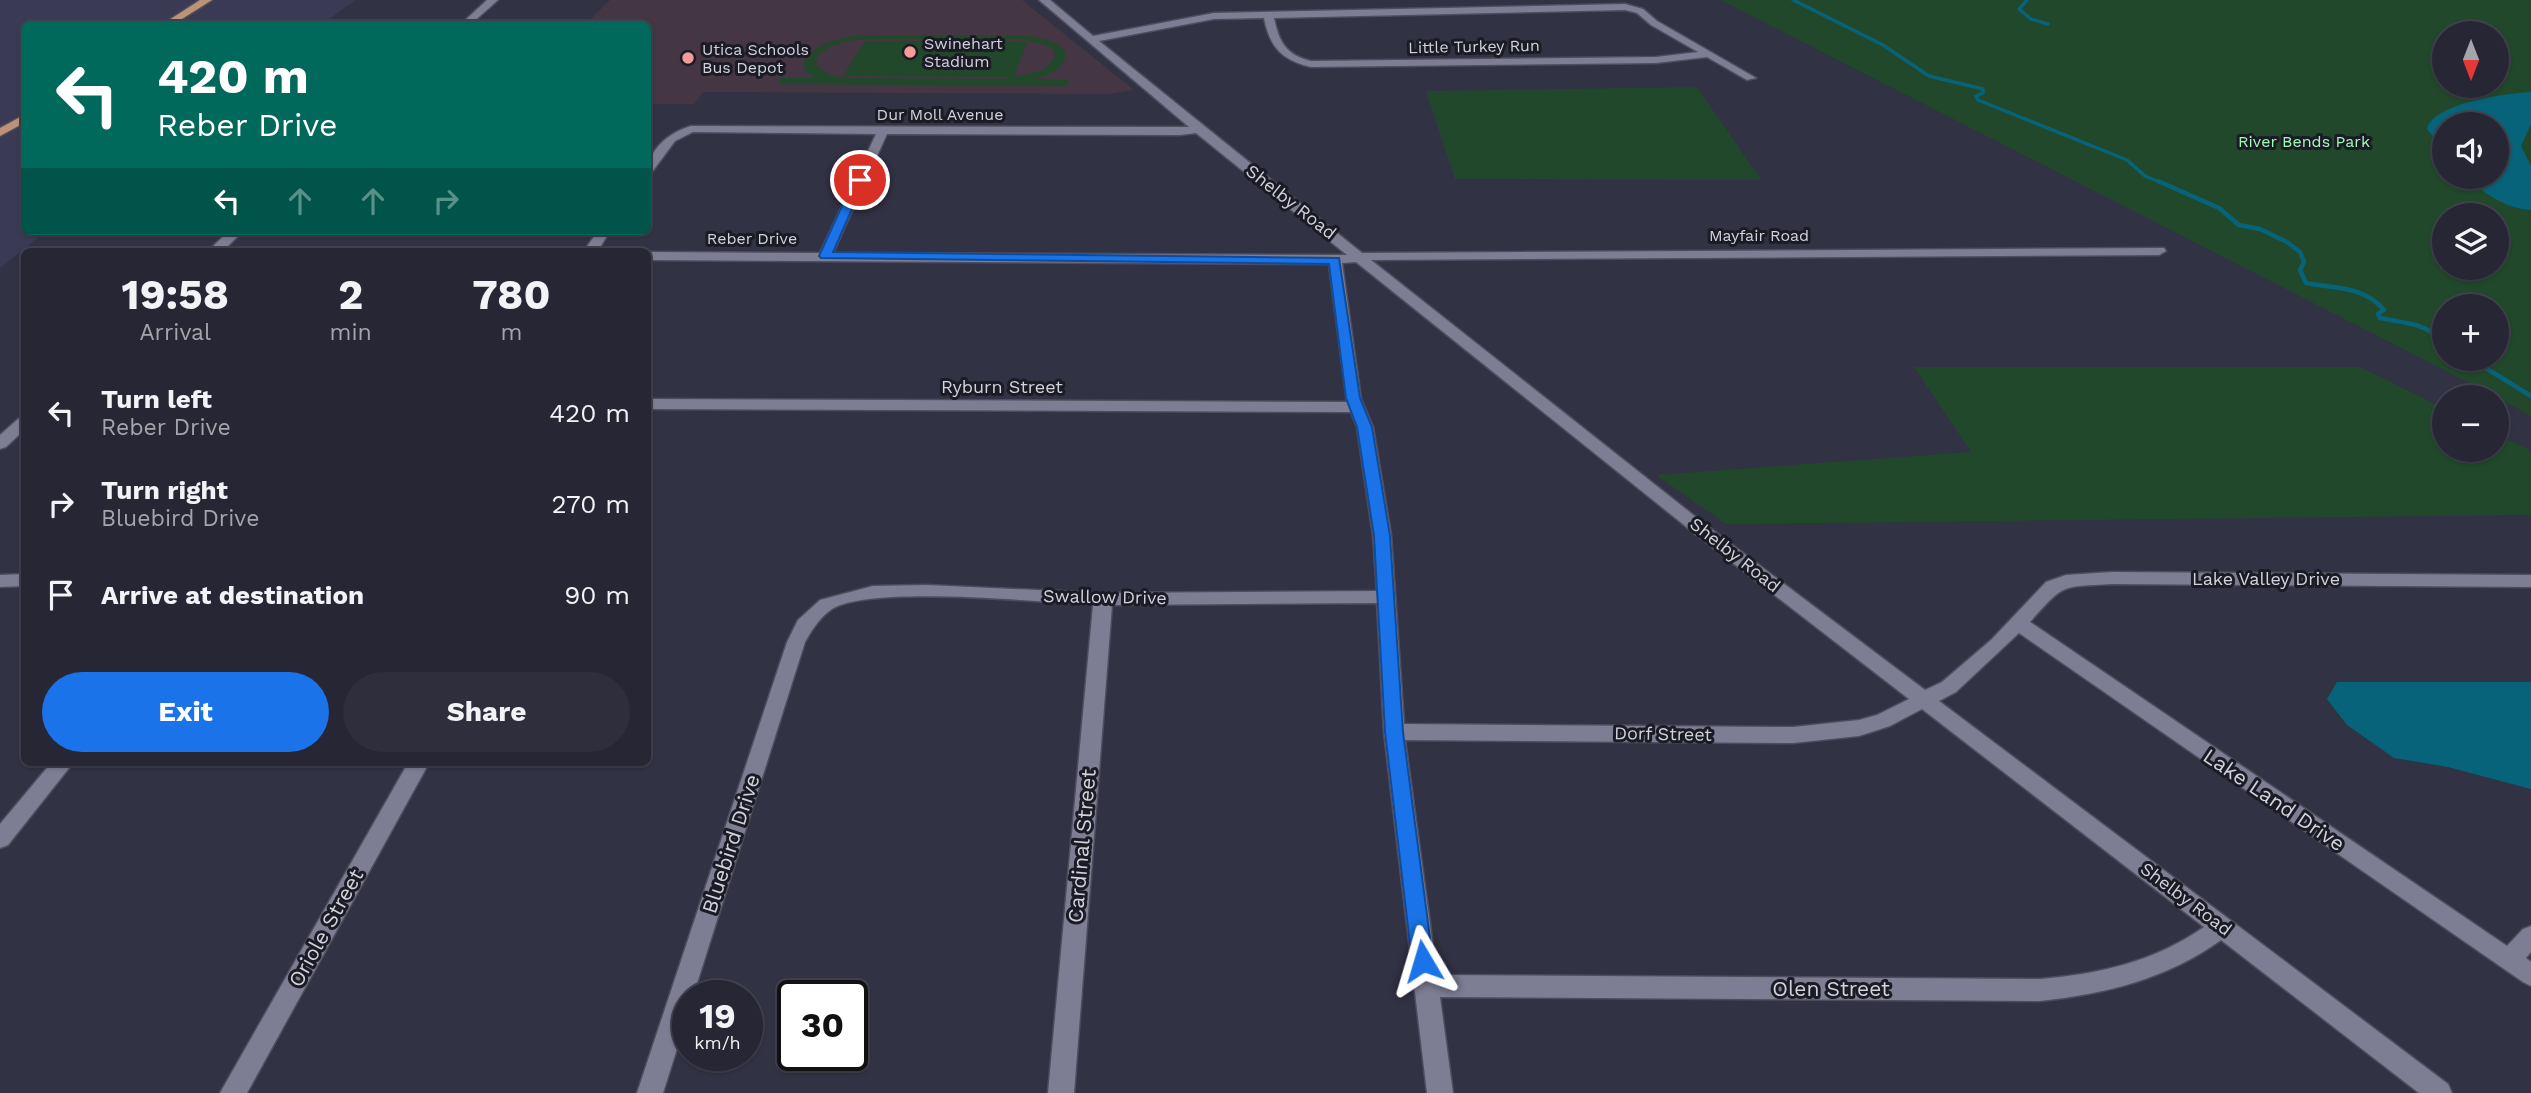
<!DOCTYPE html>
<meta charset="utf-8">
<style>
:root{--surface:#262634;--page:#2e2e3c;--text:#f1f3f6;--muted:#a4a5ac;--line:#42434f;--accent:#1a73e8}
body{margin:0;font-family:"Work Sans",sans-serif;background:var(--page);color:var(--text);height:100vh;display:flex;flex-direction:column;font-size:26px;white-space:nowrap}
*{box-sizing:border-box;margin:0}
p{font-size:23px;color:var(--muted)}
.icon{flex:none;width:38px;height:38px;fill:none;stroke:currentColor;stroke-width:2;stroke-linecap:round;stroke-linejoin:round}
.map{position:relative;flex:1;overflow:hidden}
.drawer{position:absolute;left:21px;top:248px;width:630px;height:518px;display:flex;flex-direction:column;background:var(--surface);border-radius:10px;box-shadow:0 2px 5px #0004,0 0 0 2px var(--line)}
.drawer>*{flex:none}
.guide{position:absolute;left:21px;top:21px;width:630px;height:214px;border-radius:10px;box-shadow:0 2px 5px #0004,0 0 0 2px var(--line);background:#00695c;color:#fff;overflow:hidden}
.needle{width:46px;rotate:180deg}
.controls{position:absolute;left:2432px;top:21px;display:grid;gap:14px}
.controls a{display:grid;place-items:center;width:77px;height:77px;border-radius:50%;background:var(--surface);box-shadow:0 2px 5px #0004,0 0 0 2px var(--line);font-size:35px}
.speed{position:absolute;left:672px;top:980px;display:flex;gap:14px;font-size:35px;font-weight:700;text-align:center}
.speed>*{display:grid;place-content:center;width:91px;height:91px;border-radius:50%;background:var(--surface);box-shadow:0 2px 5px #0004,0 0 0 2px var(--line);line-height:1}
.speed small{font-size:18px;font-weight:400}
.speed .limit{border:4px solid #111;border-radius:10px;background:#fff;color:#111}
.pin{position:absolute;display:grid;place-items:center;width:60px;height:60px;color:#fff;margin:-30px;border:4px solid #fff;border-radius:50%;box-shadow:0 2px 7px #0007}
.me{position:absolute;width:77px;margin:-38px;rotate:353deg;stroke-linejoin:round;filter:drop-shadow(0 0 5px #0008)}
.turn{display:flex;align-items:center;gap:24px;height:147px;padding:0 21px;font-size:32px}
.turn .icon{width:91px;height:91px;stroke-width:2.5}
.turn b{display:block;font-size:49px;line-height:60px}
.lanes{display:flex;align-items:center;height:66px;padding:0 21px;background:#0003;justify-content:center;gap:35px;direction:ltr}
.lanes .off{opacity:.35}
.eta{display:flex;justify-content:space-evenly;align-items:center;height:119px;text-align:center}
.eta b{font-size:42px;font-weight:700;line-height:49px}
.cta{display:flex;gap:14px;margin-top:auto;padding:14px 21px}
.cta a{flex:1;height:80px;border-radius:42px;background:var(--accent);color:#fff;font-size:28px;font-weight:700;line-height:80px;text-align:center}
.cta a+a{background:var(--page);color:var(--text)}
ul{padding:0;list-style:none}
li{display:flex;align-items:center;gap:21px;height:91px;padding:0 21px}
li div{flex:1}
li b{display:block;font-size:26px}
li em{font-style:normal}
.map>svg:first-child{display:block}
.built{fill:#3a3a54}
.education{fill:#453643}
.green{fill:#21482b;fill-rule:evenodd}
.water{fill:#076379}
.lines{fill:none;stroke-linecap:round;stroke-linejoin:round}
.stream-far1{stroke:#076379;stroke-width:3.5}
.stream{stroke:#076379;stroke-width:4.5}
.minor-casing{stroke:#4e4d5d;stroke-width:3}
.major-casing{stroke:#4e4d5d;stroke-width:3}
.minor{fill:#7d7d94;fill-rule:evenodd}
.major{fill:#bc9377;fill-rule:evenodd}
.route{fill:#1a73e8;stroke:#114b97;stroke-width:2}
.poi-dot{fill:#f59b9b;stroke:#1a1b24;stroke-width:2.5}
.labels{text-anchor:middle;stroke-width:6;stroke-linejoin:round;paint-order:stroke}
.far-poi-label{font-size:16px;fill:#d2d2df;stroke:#1a1b24;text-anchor:start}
.far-street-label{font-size:16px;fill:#d2d2df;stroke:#1a1b24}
.far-park-label{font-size:16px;fill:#a0fcb3;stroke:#1a1b24}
.street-label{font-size:18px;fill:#d2d2df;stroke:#1a1b24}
.near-street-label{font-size:21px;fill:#d2d2df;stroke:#1a1b24}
</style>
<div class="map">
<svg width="2531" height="1093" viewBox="0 0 2531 1093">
<rect width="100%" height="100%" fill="#323245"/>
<polygon class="built" points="0,0 355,0 323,24 24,24 24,231 47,231 0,268"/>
<polygon class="education" points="610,0 1022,0 1134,90 1109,94 703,92 694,104 648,104 648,24 586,24"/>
<g class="green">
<path d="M1721,0h810v416l-34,-19zM2445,33h52v53h-52zM2445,124h52v53h-52zM2445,215h52v53h-52zM2445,306h52v53h-52z"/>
<path d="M867,35l164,1c14,3 26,5 35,16 -1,18 -16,21 -30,27l33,1 -1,6 -290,-2 3,-6h34l-10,-7 -1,-8c12,-23 40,-26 63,-28zM870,39h151l24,6 9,5 1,7 -11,13 -39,9 -159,-1 -16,-3 -13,-9 -1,-7c12,-17 35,-19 54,-20z"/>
<polygon points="865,41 1027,42 1014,77 843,76"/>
<polygon points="1697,87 1761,180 1455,179 1426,91"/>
<polygon points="1914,367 2360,367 2445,409 2445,450 2497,450 2497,434 2531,451 2531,515 1726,524 1656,475 1971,452"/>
</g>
<g class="water">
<path d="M2531,92v32l-10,22 10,20v44c-26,-2 -46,-16 -65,-33h31v-53h-52v27l-18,-22c6,-26 81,-36 104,-37z"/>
<polygon points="2337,682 2531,682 2531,789 2448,767 2394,758 2347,725 2327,699"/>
</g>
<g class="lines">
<g class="stream-far1">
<polyline points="1793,0 1883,45 1929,76 1983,89 1983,93 1976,96 1978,100 2127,160 2145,176 2162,183"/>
<polyline points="2027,0 2019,9 2031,19 2048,24"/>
</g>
<g class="stream">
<path d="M2158,181l61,27 20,17 21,4 27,13 13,10 4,10 -4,8 6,13c29,6 57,2 78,27l-6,4 2,4c24,5 49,5 65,26"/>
<polyline points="2471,359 2531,396"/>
</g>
<defs>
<g id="minor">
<polygon points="487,0 498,0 471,24 461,24"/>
<path d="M1039,0h11l43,36 121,-23 411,-9 18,5 14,12 99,57 -9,2 -40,-23 -51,6 -345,4c-29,-7 -41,-19 -47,-49l-50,1 -115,22 263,212 802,-5 2,3 -7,4 -788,5 335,265 219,165 17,-8 49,-42 55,-58 20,-7 46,-3 419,3v12l-419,-3c-52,3 -47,-1 -82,38l477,324 16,-17 8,-3v26l-5,6 5,4v24l-8,-4 -504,-349 -63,59 -17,9 509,383 4,9h-33l-198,-153c-54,39 -116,54 -181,61l-600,-4 13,96h-26l-43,-361 -7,-129 -265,2 -38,488h-26l45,-488c-53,-3 -221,-20 -261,4 -11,7 -21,22 -27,33l-112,354h-5v18l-25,79h-26l150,-451 11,-22 22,-20 53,-14 54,-1 176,8 274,-2 -4,-56 -16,-108 -6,-15 -703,-3v-10l699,3 -18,-138 -681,-4v-8l172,1 56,-119 -183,-2 -18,9 -23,31h-4c0,-23 22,-40 43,-46l498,1zM1625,10l12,3 14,12 47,27 -42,5 -345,4c-25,-6 -32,-19 -37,-43zM1196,133l151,122 -514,-2 54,-119 293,1zM1356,262l338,271 215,166 -32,16 -18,5 -66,7 -389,-3 -13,-189 -18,-108 -12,-28 -19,-136zM1922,709l282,218c-50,35 -105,47 -164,52l-603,-4 -32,-235 388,3 66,-7 31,-10z"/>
<polygon points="229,231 243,231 222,252 207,252"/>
<polygon points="598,231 610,231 597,252 583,252"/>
<polygon points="24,417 24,430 6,447 0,449 0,435 18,419"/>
<polygon points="24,574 24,586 0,587 0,575"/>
<polygon points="51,763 73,763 8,845 0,848 0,824"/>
<polygon points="408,763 429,763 247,1093 220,1093"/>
</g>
<g id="major">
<polygon points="200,0 212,0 174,24 163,24"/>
<polygon points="24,115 24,123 0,136 0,128"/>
</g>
</defs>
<use href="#minor" class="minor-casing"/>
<use href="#major" class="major-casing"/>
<use href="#minor" class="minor"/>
<use href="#major" class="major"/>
</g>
<polygon class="route" points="860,177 865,180 833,252 1339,258 1360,398 1372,427 1390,536 1403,732 1433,961 1430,967 1423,970 1415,967 1412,961 1385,732 1374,536 1357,427 1346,398 1329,264 821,258 819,256 854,180"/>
<g class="poi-dot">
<circle cx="910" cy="52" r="7"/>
<circle cx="688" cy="58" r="7"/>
</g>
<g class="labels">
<g class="far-poi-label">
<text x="924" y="49">Swinehart<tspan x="924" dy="18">Stadium</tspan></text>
<text x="702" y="55">Utica Schools<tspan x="702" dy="18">Bus Depot</tspan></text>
</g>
<g class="far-street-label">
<text transform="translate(1474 46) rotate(-1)" y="6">Little Turkey Run</text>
<text x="940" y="120">Dur Moll Avenue</text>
<text x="1759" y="241">Mayfair Road</text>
<text x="752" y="244">Reber Drive</text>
</g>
<g class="far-park-label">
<text x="2304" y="147">River Bends Park</text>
</g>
<g class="street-label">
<text transform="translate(1291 202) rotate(38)" y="6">Shelby Road</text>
<text x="1002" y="393">Ryburn Street</text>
<text transform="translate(1735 555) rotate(38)" y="6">Shelby Road</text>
<text x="2266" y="585">Lake Valley Drive</text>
<text transform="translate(1105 597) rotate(1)" y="6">Swallow Drive</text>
<text transform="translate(1663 734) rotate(1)" y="6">Dorf Street</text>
<text transform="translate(2186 899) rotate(37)" y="6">Shelby Road</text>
</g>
<g class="near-street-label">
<text transform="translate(2274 800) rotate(34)" y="7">Lake Land Drive</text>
<text transform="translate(731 844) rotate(-72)" y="7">Bluebird Drive</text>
<text transform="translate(1082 846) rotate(-85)" y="7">Cardinal Street</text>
<text transform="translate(326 928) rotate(-61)" y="7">Oriole Street</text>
<text x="1831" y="996">Olen Street</text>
</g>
</g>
</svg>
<div class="controls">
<a><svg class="needle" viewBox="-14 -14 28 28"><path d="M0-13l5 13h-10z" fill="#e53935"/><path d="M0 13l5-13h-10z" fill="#a4a5ac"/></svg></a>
<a><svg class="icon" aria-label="sound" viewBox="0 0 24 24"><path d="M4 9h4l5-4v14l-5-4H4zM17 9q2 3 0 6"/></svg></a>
<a><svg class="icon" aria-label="layers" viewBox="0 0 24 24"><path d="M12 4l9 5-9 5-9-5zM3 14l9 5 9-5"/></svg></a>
<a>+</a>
<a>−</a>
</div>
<div class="speed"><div>19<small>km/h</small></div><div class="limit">30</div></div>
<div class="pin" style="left:860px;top:180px;background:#d93025"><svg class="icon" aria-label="arrive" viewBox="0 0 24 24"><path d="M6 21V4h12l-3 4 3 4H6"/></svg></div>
<svg class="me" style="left:1423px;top:961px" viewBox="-20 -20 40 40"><path d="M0-17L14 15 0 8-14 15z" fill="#1a73e8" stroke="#fff" stroke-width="4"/></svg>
<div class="guide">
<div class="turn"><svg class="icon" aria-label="left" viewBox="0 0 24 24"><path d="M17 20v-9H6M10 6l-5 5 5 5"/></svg><div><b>420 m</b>Reber Drive</div></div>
<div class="lanes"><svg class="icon" aria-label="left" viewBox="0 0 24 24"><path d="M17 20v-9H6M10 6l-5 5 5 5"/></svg><svg class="icon off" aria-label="ahead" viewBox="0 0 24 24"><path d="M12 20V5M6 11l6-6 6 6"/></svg><svg class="icon off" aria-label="ahead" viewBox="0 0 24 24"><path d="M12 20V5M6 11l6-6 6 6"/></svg><svg class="icon off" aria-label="right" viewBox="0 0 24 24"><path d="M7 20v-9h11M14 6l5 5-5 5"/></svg></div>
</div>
<section class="drawer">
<div class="eta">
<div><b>19:58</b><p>Arrival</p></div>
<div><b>2</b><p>min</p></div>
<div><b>780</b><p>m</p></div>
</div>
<ul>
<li><svg class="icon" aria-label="left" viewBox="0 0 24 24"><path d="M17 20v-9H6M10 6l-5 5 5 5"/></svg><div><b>Turn left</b><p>Reber Drive</p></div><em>420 m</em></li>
<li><svg class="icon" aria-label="right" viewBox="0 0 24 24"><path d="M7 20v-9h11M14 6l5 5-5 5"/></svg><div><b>Turn right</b><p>Bluebird Drive</p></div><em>270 m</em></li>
<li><svg class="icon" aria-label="arrive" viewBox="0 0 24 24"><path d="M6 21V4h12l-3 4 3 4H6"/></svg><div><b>Arrive at destination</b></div><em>90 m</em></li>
</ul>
<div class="cta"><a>Exit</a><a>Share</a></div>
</section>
</div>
